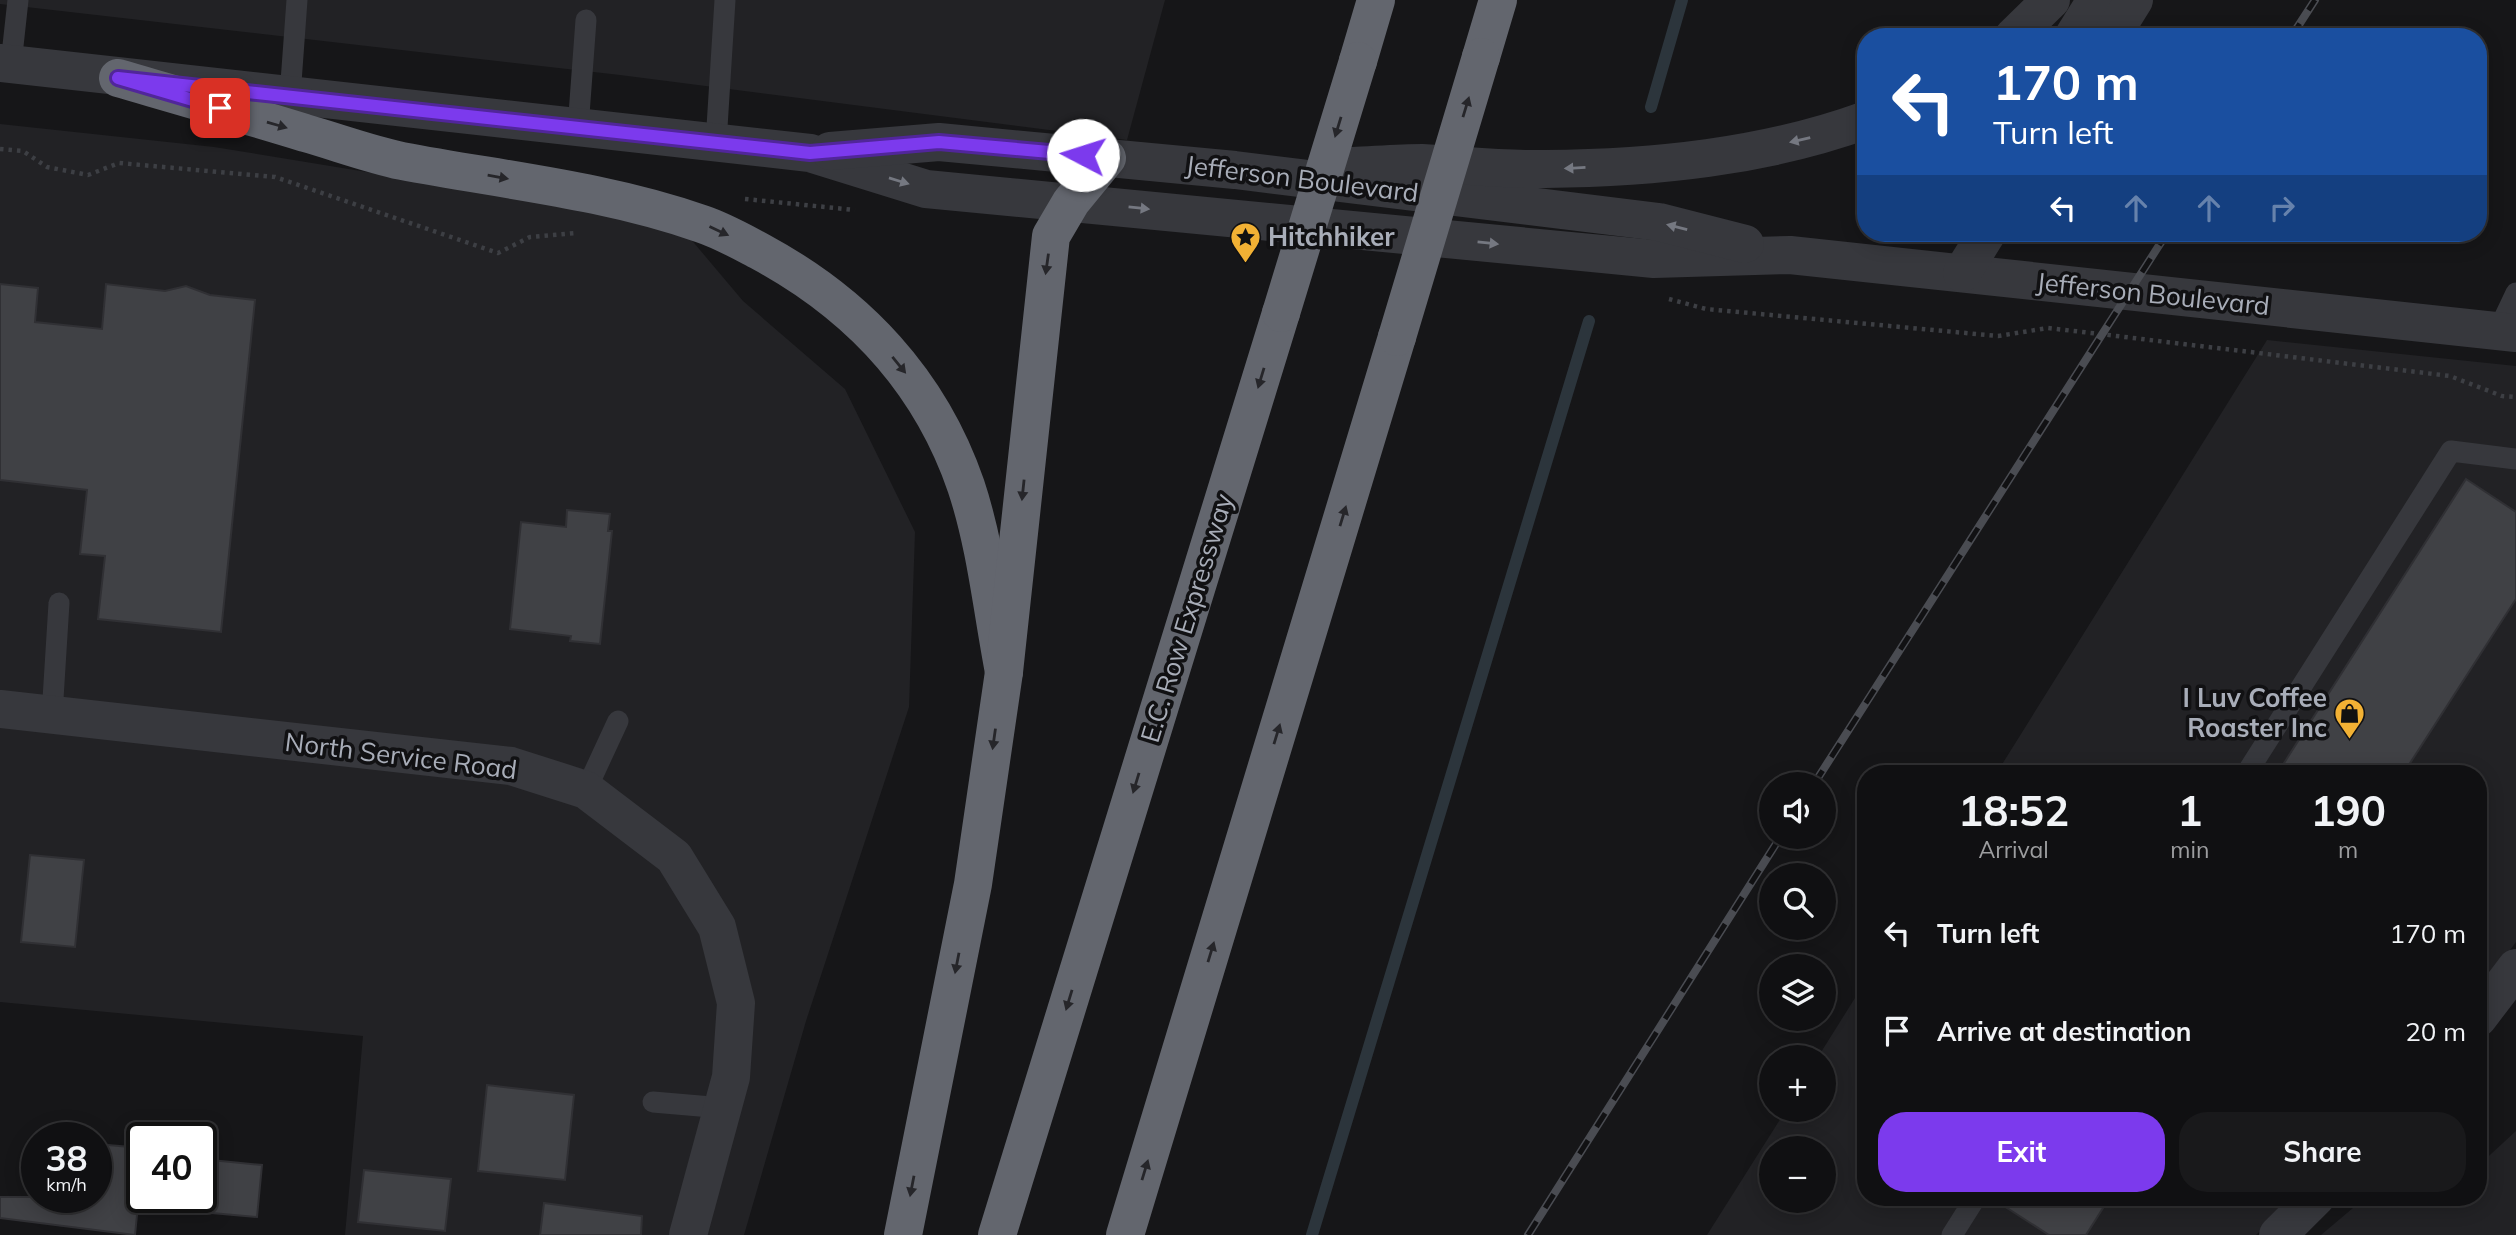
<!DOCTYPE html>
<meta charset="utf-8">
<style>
:root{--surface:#101012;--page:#19191b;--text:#f1f3f6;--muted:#9c9d9f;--line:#303032;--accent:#7c3aed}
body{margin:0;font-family:Mulish,sans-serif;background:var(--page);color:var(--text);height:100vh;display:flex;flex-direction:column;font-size:26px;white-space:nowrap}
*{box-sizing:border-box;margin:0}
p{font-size:23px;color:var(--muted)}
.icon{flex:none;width:38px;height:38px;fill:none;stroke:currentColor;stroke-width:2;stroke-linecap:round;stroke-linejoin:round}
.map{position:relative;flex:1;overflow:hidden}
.side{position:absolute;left:1857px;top:765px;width:630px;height:441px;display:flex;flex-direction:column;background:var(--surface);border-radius:28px;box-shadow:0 4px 18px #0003,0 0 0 2px var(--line)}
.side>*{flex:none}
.guide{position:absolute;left:1857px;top:28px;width:630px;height:214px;border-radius:28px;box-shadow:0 4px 18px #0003,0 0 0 2px var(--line);background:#1a4fa0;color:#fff;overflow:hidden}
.tools{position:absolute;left:1759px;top:772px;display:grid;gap:14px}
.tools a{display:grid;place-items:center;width:77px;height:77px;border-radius:50%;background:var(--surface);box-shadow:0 4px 18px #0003,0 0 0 2px var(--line);font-size:35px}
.speed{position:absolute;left:21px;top:1122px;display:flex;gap:14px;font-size:35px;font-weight:700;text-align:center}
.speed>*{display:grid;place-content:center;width:91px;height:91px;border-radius:50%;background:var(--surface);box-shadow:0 4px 18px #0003,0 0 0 2px var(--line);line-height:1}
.speed small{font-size:18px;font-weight:400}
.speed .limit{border:4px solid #111;border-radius:10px;background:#fff;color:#111}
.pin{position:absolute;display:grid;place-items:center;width:60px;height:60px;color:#fff;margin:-30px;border-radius:14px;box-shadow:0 4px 10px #0006}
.me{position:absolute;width:77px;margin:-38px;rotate:275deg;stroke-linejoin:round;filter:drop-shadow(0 0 5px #0008)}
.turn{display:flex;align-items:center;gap:24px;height:147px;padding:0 21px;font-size:32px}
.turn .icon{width:91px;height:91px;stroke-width:2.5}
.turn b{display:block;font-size:49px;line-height:60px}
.lanes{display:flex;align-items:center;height:66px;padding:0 21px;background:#0003;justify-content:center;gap:35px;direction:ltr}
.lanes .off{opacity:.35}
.eta{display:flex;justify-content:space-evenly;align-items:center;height:119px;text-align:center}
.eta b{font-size:42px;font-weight:700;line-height:49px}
.primary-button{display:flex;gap:14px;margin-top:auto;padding:14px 21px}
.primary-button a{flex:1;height:80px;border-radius:28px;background:var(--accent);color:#fff;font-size:28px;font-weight:700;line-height:80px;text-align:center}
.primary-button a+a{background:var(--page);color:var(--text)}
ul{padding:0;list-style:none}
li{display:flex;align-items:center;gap:21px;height:98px;padding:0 21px}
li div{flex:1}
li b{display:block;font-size:26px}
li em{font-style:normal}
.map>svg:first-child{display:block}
.built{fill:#222225;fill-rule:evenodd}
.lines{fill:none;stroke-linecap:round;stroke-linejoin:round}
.stream{stroke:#2c353c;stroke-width:12}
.building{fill:#404145;stroke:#303034;stroke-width:2}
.path{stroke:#3d3f44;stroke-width:4.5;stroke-dasharray:3.5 5;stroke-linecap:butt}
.service{stroke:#37383d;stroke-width:21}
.tertiary{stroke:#37383d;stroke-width:38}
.motorway{stroke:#63666e;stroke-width:38}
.rail-casing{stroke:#4a4c52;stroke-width:8}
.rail{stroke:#111113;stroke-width:5;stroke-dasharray:16;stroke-linecap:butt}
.motorway-bridge{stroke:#63666e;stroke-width:38}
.oneway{fill:#26262a}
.oneway2{fill:#757881}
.route-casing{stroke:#51269a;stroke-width:18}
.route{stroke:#7c3aed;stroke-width:12}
.labels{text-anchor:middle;stroke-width:7;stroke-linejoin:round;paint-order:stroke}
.street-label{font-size:26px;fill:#a8adb8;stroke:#111113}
.poi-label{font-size:26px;font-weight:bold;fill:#a8adb8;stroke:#111113;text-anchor:start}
</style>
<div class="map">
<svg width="2516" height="1235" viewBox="0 0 2516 1235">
<rect width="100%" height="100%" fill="#161618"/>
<g class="built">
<polygon points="0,0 1165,0 1127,140 620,75 0,4"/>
<polygon points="0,124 214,147 593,209 689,237 743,301 845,389 915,532 909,707 806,1021 744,1235 345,1235 363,1036 0,1002"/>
<polygon points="2267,340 2516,366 2516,942 2478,994 2478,774 1996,774"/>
<path d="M1865,982l1,215h430l-40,38h-549l79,-125h38v-53h-6zM1771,1148h53v52h-53z"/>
<polygon points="2516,1131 2516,1235 2321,1235 2366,1197 2478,1197 2478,1166"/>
</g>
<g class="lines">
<g class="stream">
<polyline points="1651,107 1682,0"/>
<polyline points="1312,1235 1589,321"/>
</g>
</g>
<g class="building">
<polygon points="0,284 38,288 35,322 102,329 106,284 165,291 186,286 210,295 255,300 221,632 98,619 105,556 80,554 87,490 0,480"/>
<polygon points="2466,479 2516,512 2516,599 2403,774 2277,774"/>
<polygon points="567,510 610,514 608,531 612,531 600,644 570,641 571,636 510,629 521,522 566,527"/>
<polygon points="30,855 84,860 75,947 21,942"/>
<polygon points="487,1085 574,1095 565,1180 478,1171"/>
<polygon points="96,1144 142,1148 142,1205 138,1205 135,1235 0,1218 0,1197 96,1197"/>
<polygon points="201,1159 262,1165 257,1217 201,1212"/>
<polygon points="364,1170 451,1179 445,1231 358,1222"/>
<polygon points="1990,1197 2110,1197 2086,1235 2049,1235"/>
<polygon points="544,1203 642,1216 641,1235 540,1235"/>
</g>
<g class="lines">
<g class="path">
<polyline points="0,149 23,151 47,167 88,175 119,163 275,177 498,253 530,237 575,233"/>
<polyline points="745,199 855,210"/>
<polyline points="1669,299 1706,309 1998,336 2048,328 2100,334 2450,376 2502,396 2516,397"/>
</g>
<g class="service">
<polyline points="11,64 18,0"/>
<polyline points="290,96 297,0"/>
<polyline points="578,128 586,20"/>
<polyline points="716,143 725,0"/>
<polyline points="2498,331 2516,293"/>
<polyline points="52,715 59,603"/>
<polyline points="2246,774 2451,451 2516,459"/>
<polyline points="586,790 618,721"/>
<polyline points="653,1102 723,1108"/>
<polyline points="1952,1235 1976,1197"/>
</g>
<g class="tertiary">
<polyline points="2013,37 2051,0"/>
<polyline points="2073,37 2096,0"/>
<polyline points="2111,37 2134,0"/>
<polyline points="0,63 810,153 926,189 1654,259 1790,255 2516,333"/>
<polyline points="830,151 939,142 1235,170 1659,222 1745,244"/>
<path d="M1353,166c23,-1 46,-3 69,-3 41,2 82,7 123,6 108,-1 219,-12 321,-49"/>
<polyline points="1962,273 1987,233"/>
<polyline points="0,709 511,766 586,790 674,857 717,927 736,1003 731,1077 688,1235"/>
<polyline points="2478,1018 2516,968"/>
<polyline points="2278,1235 2316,1197"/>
</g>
<g class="motorway">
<polyline points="1481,57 1498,0"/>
<polyline points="1358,61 1376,0"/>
<path d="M118,78c62,18 125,36 187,55 32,9 64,21 97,28 100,19 203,29 300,63 21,7 40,18 59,28 96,52 169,129 205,234 20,60 26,124 38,186"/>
<polyline points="903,1235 973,884 1004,672 1051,236 1071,202 1107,158"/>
<polyline points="997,1235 1281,313"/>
<polyline points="1125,1235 1397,337"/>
</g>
<defs>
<g id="rail">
<polyline points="2291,37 2315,0"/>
<polyline points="1814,784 2167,233"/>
<polyline points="1528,1235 1781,836"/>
</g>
</defs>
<use href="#rail" class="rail-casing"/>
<use href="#rail" class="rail"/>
<g class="motorway-bridge">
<polyline points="1281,313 1358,61"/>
<polyline points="1397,337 1481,57"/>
</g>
</g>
<defs><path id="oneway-solid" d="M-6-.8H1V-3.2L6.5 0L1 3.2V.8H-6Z" transform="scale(1.75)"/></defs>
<g class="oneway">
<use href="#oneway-solid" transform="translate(1466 107) rotate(-73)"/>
<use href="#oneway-solid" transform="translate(277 125) rotate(16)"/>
<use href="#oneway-solid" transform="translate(1338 127) rotate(107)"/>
<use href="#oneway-solid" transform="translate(498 177) rotate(10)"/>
<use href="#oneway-solid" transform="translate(719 231) rotate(25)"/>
<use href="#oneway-solid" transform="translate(1047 264) rotate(98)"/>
<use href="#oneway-solid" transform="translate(899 365) rotate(51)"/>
<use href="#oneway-solid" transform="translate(1261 378) rotate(107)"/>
<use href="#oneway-solid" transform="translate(1023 490) rotate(96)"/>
<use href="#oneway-solid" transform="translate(1343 516) rotate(-73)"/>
<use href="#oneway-solid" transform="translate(1277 734) rotate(-73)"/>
<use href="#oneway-solid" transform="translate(994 739) rotate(98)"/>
<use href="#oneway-solid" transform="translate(1136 783) rotate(107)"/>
<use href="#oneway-solid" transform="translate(1211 952) rotate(-73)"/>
<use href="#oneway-solid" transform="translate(957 963) rotate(101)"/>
<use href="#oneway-solid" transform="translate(1069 1000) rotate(107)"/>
<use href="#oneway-solid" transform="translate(1145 1170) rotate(-73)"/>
<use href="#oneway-solid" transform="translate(912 1186) rotate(101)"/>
</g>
<g class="oneway2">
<use href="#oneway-solid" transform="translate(1800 140) rotate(167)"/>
<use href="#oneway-solid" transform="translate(1575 168) rotate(177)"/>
<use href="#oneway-solid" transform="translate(899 181) rotate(17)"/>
<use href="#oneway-solid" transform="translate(1139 208) rotate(6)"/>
<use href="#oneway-solid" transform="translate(1677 227) rotate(-166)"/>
<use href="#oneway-solid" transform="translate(1488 243) rotate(6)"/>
</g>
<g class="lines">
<defs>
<polyline id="route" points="220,108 118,78 810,153 939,142 1083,155"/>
</defs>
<use href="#route" class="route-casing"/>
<use href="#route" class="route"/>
</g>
<defs>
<symbol id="sight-pin" viewBox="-11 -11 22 30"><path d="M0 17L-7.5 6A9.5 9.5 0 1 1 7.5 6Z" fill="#f2b134" stroke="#111113"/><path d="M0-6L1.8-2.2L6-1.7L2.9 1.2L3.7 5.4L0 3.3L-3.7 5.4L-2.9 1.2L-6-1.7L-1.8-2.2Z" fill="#111"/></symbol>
<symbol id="shop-pin" viewBox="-11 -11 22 30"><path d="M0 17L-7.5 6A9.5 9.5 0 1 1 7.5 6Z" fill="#f2b134" stroke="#111113"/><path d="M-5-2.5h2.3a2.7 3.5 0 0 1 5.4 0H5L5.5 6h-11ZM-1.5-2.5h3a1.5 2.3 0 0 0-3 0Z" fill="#111"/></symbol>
</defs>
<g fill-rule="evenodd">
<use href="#sight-pin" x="1228" y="220" width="35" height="47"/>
<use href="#shop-pin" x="2332" y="696" width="35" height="47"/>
</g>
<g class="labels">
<g class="street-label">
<text transform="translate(1302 179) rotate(7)" y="9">Jefferson Boulevard</text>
<text transform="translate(2153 294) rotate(6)" y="9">Jefferson Boulevard</text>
<text transform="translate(1187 618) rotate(-73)" y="9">E.C. Row Expressway</text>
<text transform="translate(401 756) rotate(7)" y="9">North Service Road</text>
</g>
<g class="poi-label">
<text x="1268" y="246">Hitchhiker</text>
<text x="2327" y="707" text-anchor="end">I Luv Coffee<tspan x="2327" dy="30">Roaster Inc</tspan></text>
</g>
</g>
</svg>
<div class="tools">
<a><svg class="icon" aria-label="sound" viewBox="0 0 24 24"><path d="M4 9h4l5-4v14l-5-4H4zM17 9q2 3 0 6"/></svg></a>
<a><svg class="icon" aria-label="search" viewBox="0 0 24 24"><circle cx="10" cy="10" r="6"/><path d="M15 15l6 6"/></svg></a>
<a><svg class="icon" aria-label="layers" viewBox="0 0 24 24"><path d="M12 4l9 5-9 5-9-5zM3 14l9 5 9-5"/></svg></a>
<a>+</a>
<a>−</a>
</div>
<div class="speed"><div>38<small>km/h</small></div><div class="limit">40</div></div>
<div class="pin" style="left:220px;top:108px;background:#d93025"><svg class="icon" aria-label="arrive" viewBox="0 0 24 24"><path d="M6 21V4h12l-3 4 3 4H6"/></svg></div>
<svg class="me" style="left:1083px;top:155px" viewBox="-20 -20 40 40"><circle r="19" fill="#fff"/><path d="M0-13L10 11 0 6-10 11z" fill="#7c3aed"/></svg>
<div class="guide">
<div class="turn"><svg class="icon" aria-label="left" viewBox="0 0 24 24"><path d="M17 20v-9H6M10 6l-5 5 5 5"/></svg><div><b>170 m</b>Turn left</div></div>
<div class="lanes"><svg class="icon" aria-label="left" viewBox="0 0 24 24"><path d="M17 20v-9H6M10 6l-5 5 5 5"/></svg><svg class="icon off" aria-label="ahead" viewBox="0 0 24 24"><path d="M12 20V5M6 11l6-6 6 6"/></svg><svg class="icon off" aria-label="ahead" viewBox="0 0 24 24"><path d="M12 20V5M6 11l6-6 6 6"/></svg><svg class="icon off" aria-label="right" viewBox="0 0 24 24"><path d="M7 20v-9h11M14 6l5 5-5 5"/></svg></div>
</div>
<section class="side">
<div class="eta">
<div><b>18:52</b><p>Arrival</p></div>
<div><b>1</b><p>min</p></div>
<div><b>190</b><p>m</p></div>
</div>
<ul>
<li><svg class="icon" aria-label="left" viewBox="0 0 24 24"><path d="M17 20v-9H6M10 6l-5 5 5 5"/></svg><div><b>Turn left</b></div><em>170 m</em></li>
<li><svg class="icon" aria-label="arrive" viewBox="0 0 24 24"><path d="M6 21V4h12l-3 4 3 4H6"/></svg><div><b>Arrive at destination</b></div><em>20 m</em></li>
</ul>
<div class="primary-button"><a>Exit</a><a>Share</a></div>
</section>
</div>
